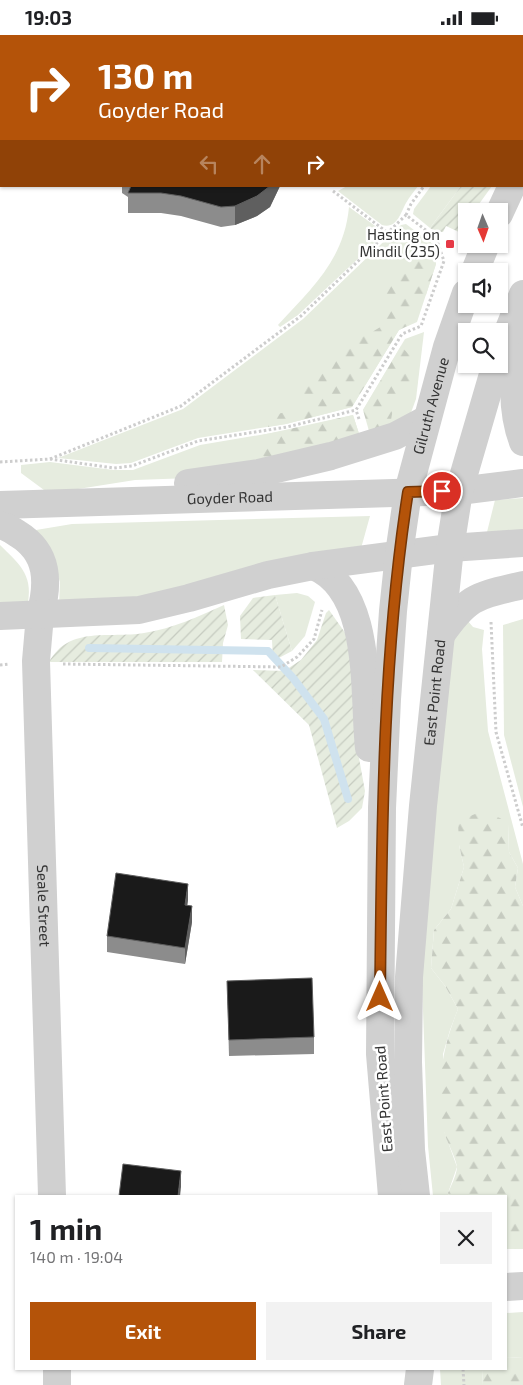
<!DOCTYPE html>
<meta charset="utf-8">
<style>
:root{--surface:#fff;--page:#f2f2f2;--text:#202124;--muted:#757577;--accent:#b45309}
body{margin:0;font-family:"Exo 2",sans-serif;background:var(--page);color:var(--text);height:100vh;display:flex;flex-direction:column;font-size:19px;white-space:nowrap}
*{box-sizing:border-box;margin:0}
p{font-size:16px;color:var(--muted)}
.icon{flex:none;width:28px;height:28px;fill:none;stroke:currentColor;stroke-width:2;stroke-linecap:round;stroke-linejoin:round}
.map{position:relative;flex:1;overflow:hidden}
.panel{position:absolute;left:15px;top:1160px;width:492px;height:175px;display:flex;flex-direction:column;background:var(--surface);border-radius:0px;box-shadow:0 1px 4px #0004}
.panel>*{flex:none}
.banner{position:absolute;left:0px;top:0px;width:524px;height:152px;box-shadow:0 1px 4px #0004;background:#b45309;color:#fff;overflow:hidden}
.needle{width:32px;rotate:178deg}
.controls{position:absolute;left:458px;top:168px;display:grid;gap:10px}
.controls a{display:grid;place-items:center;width:50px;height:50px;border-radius:0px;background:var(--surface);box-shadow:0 1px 4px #0004;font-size:25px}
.pin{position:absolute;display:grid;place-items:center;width:42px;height:42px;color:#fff;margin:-21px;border:2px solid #fff;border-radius:50%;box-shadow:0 1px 5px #0007}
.me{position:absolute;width:55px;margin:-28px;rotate:0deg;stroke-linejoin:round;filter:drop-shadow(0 0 4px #0008)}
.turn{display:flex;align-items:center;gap:18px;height:105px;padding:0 15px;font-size:22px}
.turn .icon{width:65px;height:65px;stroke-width:2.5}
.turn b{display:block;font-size:35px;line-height:42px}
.lanes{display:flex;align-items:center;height:48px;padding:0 15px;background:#0003;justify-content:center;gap:25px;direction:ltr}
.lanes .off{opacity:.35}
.round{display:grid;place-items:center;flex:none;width:52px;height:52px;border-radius:0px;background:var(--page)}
.head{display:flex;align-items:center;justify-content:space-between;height:85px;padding:0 15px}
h1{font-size:30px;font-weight:700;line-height:38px}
.primary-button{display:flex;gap:10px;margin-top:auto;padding:10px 15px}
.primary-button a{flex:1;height:58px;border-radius:0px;background:var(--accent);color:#fff;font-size:20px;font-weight:700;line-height:58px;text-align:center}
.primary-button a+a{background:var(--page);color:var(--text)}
.status{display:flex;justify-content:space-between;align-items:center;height:35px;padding:0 25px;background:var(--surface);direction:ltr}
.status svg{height:14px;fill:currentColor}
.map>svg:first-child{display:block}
.green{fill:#e6ecdf}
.forest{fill:url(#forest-firs)}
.garden{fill:url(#garden-furrows)}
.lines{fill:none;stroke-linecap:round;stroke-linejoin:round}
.stream{stroke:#cfe2ee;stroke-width:8}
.path{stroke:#cdcdcd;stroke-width:3;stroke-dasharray:2.5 2.5;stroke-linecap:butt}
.minor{stroke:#d0d0d0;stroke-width:28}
.tertiary{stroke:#d0d0d0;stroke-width:28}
.wall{fill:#8c8c8c}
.shaded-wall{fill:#5f5f5f}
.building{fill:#1a1a1a;stroke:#5f5f5f}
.route-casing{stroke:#753606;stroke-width:12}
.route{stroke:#b45309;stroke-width:9}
.poi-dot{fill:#e63946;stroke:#fff;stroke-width:2}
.labels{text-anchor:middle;stroke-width:5;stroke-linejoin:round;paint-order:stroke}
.poi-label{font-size:15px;fill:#333;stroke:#fff;text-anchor:end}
.street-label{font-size:15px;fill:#333;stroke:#fff}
</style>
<div class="status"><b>19:03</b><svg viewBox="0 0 49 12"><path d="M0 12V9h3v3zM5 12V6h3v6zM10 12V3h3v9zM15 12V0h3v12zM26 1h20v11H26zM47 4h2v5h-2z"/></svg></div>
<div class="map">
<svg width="523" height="1350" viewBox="0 0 523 1350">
<defs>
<pattern id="forest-firs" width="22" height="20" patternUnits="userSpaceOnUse" patternTransform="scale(1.25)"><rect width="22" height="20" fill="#e6ecdf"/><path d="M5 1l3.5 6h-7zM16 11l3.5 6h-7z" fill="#c6cbc0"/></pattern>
<pattern id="garden-furrows" width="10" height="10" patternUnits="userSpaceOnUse" patternTransform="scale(1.25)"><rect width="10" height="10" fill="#e6ecdf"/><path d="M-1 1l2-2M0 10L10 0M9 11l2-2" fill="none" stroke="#c6cbc0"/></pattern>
</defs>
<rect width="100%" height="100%" fill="#fff"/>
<g class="green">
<path d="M347,151h71c-4,6 -9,11 -12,17 -6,11 -9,26 -24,22l-44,-34z"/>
<polygon points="431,151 461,151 430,193 413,179 414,174"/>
<path d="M349,172l29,21 1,11 -81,76 -18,12 -2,-2c34,-37 66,-65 71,-118z"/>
<polygon points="406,189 434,210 436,229 417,287 399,295 352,372 286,389 198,403 131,428 116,429 58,423 183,374 303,284 401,190"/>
<polygon points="424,297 416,364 409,383 392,395 363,375 405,304"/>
<polygon points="353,380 362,408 191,443 135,445 59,457 44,455 21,438 21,430 50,427 114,435 133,435 200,410 289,395"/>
<polygon points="523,463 523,500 487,497 495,465"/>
<polygon points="370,481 360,517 181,560 59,571 60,547 50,517 36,495 72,489"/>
<path d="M0,510c18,18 33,29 28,57l-28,3z"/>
<polygon points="297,558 308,561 315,567 305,601 292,616 275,560"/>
<polygon points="462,579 473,592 484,595 482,614 488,696 523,829 523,871 515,852 518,833 509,817 508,789 459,810 464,832 451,874 434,895 431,933 445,951 458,974 450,995 443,1019 444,1096 457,1132 448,1158 449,1161 433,1161 428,1111 421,921 447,605"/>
<polygon points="523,584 523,772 504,700 503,590"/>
<polygon points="523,1277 523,1323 506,1322 506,1278"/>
<polygon points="440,1334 486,1334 483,1335 482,1350 441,1350"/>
</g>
<g class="forest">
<polygon points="429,206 434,210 436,229 426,260 416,265 409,290 399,295 352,372 286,389 268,392 272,380 301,374 305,345 328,328 345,307 367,300 382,291 387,244 420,211"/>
<polygon points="401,311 414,325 412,353 394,368 389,396 371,403 363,375"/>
<polygon points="353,380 362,408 312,422 306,409 293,409 283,424 266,425 259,414 262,400"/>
<path d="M480,777l20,6 8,6 1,28 9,16 -3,19 8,19v343h-17v-53h-57l-1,-3c3,-7 8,-17 9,-25 0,-9 -12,-29 -14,-40 -6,-45 -2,-77 15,-119l-13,-23 -14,-18 3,-38 17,-21 13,-42 -5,-22 -1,-24z"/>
<polygon points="506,1322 523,1323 523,1350 482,1350 483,1335 486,1334 506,1334"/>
</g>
<g class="garden">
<polygon points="461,151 492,151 474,176 466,176 466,188 461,198 446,191 443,197 436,197 430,193"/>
<polygon points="275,560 292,616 273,626 272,605 241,604 240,581 253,563"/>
<path d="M224,570l4,20 -5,18 -1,19h-173c21,-37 60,-23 95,-29 28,-4 55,-17 80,-28z"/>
<polygon points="329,575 346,599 351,618 355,701 365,756 362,773 349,786 337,793 309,690 253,635 284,636 301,625 317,605 326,578"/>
</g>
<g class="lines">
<polyline class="stream" points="89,613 268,616 293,643 324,684 348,764"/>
<g class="path">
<polyline points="434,0 435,1"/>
<polyline points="333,156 388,198"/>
<polyline points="359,384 356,375 402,299 421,291 444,226 436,203 406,180 411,169 424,151"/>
<polyline points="50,424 181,371 301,281 406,180"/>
<polyline points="0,427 50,424 114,433 132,431 198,406 287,392 356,375"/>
<polyline points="491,587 496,697 523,793"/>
<polyline points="63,629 281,632 297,622 314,604 322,575"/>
<polyline points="0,630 9,629"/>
<polyline points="463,1334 464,1350"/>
</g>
<g class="minor">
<polyline points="503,0 505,1"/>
<polyline points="522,30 523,31"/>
<path id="s1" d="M40,580l-4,46 16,535"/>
<polyline points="506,1252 523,1251"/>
<polyline points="57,1334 57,1350"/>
</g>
<g class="tertiary">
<polyline points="522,128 523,127"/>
<polyline points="499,179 512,151"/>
<polyline points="475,236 486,209"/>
<path d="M523,292c-9,38 -14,78 0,115"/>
<polyline points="503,309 523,259"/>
<polyline points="188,448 259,438 331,421 395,401 427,384"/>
<path id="s2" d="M0,470l459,-14 64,-8"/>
<path d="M0,490c7,2 12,5 18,9 31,19 31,49 22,81"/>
<path d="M313,531c61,24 50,130 56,182"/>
<polyline points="0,581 139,575 189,563 268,540 313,531 450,513 523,508"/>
<path d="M441,600c28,-40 36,-39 82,-50"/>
<path id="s3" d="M392,1161l-12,-142 2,-246 5,-109 6,-88 6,-57 9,-62 39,-145 19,-54"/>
<path id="s4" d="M416,1161l-5,-46 -3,-88 1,-85 14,-171 27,-258 9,-57 37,-127"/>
<polyline points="418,1350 420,1334"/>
</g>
</g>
<g class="wall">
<polygon points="122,151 280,151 270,172 257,181 235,190 221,192 181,181 161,178 128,178 128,162 122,158"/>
<polygon points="188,865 187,870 192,887 185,929 107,917 107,901"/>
<polygon points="227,946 314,1002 314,1019 229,1021"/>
</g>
<g class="shaded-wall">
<polygon points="270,151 280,151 270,172 257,181 235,190 235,171"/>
<polygon points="188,849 188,865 185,886 185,870"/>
<polygon points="192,871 192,887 185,929 185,913"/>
<polygon points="181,1136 181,1152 180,1161 178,1161"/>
</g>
<g class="building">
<polygon points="201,0 224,0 226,1 199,1"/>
<polygon points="131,151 270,151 257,161 235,171 221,172 181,161 161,158 128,158"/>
<polygon points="116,838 188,849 185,870 192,871 185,913 107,901"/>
<polygon points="312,943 314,1002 229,1005 227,946"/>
<polygon points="123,1129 181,1136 178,1161 119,1161"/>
</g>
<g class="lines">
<defs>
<path id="route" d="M380,962c2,-169 2,-338 28,-505l34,-1"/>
</defs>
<use href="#route" class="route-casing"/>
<use href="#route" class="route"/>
</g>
<rect class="poi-dot" x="445" y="204" width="10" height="10" rx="2.5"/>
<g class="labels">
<g class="poi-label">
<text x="440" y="205">Hasting on<tspan x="440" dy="17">Mindil (235)</tspan></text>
</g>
<g class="street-label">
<text dy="5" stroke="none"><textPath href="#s3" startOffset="795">Gilruth Avenue</textPath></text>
<text dy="5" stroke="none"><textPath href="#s2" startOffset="230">Goyder Road</textPath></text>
<text dy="5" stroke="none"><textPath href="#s4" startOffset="505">East Point Road</textPath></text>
<text dy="5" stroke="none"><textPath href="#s1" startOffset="291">Seale Street</textPath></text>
<text transform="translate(384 1064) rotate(-94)" y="5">East Point Road</text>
</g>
</g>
</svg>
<div class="controls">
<a><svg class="needle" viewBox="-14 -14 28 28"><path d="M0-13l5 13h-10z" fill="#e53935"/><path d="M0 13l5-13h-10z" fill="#757577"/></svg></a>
<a><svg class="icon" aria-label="sound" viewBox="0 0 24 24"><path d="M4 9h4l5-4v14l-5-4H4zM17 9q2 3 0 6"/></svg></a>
<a><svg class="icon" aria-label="search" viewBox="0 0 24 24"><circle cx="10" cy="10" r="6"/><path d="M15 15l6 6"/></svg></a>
</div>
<div class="pin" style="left:442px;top:456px;background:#d93025"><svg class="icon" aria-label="arrive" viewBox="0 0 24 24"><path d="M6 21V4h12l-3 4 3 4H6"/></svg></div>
<svg class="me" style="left:380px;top:962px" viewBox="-20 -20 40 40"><path d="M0-17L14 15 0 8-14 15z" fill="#b45309" stroke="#fff" stroke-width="4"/></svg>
<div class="banner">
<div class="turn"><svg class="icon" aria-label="right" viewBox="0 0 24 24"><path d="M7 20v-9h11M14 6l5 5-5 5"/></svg><div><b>130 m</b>Goyder Road</div></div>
<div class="lanes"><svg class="icon off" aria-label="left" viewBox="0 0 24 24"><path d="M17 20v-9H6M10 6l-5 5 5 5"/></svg><svg class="icon off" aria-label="ahead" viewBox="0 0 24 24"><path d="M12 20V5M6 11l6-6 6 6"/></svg><svg class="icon" aria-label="right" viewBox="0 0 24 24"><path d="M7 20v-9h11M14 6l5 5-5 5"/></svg></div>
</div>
<section class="panel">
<div class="head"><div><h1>1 min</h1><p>140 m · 19:04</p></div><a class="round"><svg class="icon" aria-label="close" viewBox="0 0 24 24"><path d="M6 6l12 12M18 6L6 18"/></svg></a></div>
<div class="primary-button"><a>Exit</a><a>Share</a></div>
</section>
</div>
